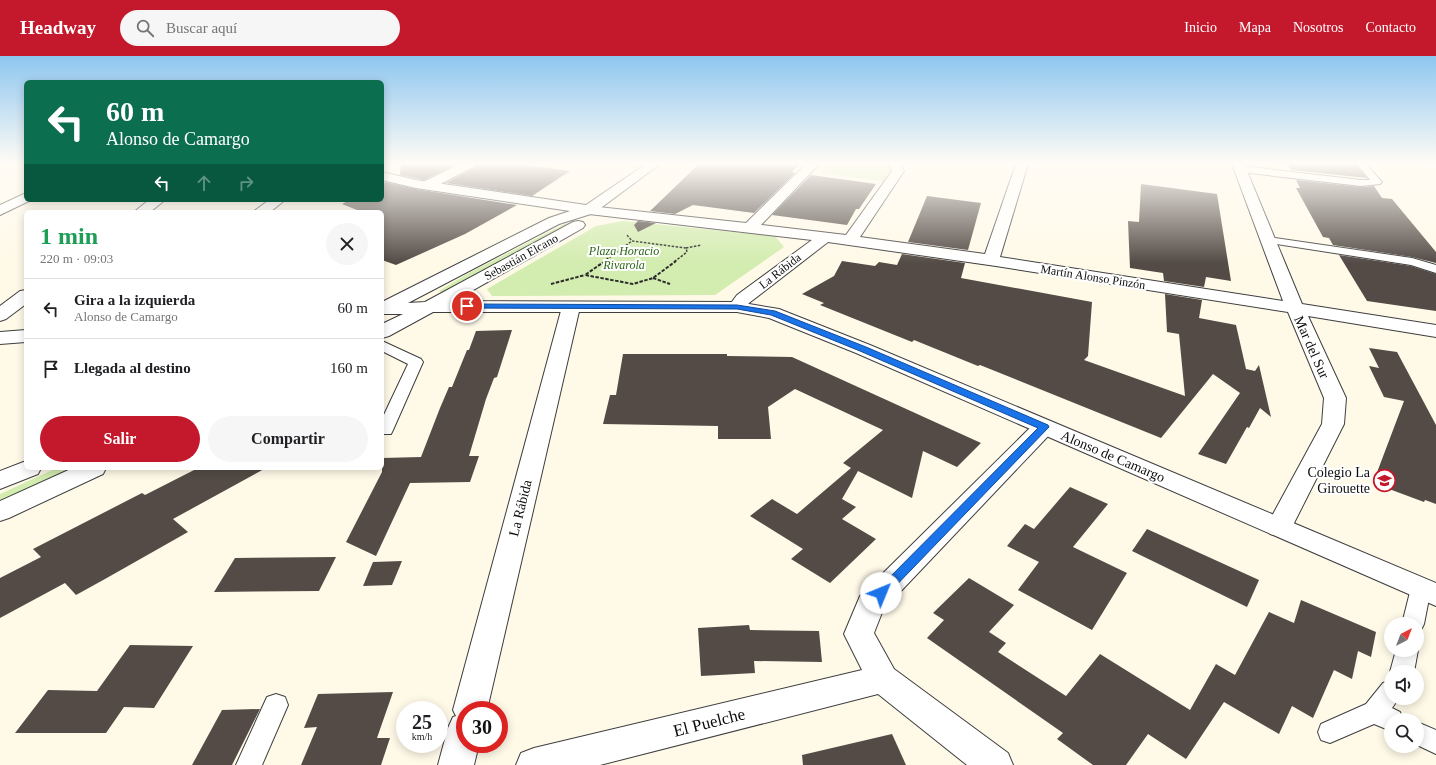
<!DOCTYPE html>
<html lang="es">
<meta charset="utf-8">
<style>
:root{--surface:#fff;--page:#f6f6f6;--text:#202124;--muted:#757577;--line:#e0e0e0;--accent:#c4192c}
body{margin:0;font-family:Georgia,serif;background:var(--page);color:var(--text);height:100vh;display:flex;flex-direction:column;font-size:15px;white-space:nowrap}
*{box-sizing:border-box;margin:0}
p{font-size:13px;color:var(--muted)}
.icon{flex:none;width:22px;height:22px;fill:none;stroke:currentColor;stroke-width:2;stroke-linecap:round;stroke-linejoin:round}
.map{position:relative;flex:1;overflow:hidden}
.sheet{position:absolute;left:24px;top:154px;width:360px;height:260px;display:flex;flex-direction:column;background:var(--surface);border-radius:6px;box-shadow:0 2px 10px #0003}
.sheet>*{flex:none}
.banner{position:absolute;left:24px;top:24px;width:360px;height:122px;border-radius:6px;box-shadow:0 2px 10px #0003;background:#0b6e4f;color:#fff;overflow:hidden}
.needle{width:26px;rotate:42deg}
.controls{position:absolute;left:1384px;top:561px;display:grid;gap:8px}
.controls a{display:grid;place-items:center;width:40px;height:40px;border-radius:50%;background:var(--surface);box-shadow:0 2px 10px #0003;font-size:20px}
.speed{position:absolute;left:396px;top:645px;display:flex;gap:8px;font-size:20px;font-weight:700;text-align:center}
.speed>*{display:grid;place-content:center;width:52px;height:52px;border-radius:50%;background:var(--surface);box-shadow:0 2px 10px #0003;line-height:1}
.speed small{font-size:10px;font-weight:400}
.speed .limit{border:6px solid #d22;background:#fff;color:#111}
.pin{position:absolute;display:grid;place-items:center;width:34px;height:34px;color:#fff;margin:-17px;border:2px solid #fff;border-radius:50%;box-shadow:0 1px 4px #0007}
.me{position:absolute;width:44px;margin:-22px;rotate:45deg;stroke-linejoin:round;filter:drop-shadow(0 0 3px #0008)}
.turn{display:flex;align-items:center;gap:14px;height:84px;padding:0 16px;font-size:18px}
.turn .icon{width:52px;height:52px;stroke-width:2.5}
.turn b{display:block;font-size:28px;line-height:34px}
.lanes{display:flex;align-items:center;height:38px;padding:0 16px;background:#0003;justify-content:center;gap:20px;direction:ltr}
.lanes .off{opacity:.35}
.round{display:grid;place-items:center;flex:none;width:42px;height:42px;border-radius:21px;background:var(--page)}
.headline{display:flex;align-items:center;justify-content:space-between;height:68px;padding:0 16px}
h1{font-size:24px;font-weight:800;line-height:30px;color:#1e9e55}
.button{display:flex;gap:8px;margin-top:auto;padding:8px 16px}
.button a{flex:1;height:46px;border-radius:24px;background:var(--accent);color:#fff;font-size:16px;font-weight:800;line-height:46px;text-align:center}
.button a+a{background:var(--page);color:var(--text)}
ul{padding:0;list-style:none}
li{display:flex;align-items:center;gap:12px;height:60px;padding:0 16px;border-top:1px solid var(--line)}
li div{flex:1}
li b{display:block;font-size:15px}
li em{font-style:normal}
header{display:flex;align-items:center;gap:24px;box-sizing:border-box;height:56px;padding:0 20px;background:var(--accent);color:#fff}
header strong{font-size:19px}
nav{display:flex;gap:22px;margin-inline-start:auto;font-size:14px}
.search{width:280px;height:36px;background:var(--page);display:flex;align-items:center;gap:10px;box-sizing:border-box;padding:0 14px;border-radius:22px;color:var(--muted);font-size:15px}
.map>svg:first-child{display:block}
.green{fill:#d3ecaf}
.building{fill:#544b46}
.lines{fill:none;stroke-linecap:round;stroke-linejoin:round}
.service-casing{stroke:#3e3e3e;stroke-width:2}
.minor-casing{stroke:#3e3e3e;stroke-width:2}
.tertiary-casing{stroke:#3e3e3e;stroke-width:2}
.path-far1{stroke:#2d2d2d;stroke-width:1.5;stroke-dasharray:2.5 1.5;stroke-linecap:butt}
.path{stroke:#2d2d2d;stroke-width:2;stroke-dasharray:3.5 1.5;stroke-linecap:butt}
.service{fill:#fff;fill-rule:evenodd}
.minor{fill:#fff;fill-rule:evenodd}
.tertiary{fill:#fff;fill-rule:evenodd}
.route{fill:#1a73e8;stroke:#114b97}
.labels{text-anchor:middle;stroke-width:4;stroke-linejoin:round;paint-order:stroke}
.far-park-label{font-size:12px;font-style:italic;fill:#2c6617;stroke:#fff}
.far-street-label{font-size:12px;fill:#0b0b0b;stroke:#fff}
.street-label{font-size:14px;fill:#0b0b0b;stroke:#fff}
.poi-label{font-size:14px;fill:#0b0b0b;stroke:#fff;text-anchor:end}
.near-street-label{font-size:17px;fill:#0b0b0b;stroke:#fff}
</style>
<header>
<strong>Headway</strong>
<div class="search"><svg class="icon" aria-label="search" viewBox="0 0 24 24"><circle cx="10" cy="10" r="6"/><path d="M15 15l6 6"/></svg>Buscar aquí</div>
<nav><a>Inicio</a><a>Mapa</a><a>Nosotros</a><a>Contacto</a></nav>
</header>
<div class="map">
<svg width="1436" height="709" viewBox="0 0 1436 709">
<rect width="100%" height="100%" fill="#fff9e8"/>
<g class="green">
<polygon points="830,108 865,108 889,111 892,114 888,126 822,117"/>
<polygon points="623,165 775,180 784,191 715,239 492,240 487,233 596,170"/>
<polygon points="570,167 571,168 443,238 439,235 467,218 564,168"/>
<polygon points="57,412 84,412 0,451 0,438"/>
</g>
<g class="building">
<polygon points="401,108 457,108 424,124 400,119"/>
<polygon points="476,108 519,108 570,115 532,140 446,127 474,112"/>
<polygon points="699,108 800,108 792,116 795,117 754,157 693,149 675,158 650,155"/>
<polygon points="1287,108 1356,108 1367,122 1291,114"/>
<polygon points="811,119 847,124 876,128 859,153 856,153 847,169 772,159"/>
<polygon points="1296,124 1361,131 1374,130 1382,142 1392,143 1436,196 1436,207 1412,201 1333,189 1329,182 1323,181 1296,132 1300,132"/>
<polygon points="386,126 416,133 517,149 465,178 396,209 382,204 382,156 362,156 342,148 349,144 382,144 382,128"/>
<polygon points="1141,128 1217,138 1231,225 1206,221 1204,231 1164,225 1163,217 1130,212 1128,165 1139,166"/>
<polygon points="927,140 981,147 968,194 908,186"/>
<polygon points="638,165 656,167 638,176 634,169"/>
<polygon points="902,198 965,207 961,222 1092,246 1088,300 1084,304 1185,340 1179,278 1167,276 1165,238 1202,244 1199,262 1236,269 1246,313 1255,315 1259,309 1271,361 1260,352 1249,372 1247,371 1226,408 1198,398 1240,337 1213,318 1161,382 980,309 978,310 914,284 912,286 820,249 824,247 802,238 834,220 842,205 875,210 879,206 897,209"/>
<polygon points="1339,199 1411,210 1436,218 1436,255 1367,245"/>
<polygon points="512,274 497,321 494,322 486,343 469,400 479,400 470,426 410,427 376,500 346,486 382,416 382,402 421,401 440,352 449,331 452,331 467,294 469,294 476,275"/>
<polygon points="1369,292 1397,296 1436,369 1436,448 1425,444 1424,446 1373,427 1404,345 1384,341 1369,310 1379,312"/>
<polygon points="623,298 727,298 727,300 792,301 981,387 957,411 923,395 912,442 858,415 842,443 856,451 842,463 876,483 830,527 791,503 803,493 750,460 772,443 797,458 851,412 843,407 883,374 795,333 768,351 771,383 718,383 718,370 603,368 610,339 616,339"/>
<polygon points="198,412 266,412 173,463 188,476 105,523 76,539 65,527 0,562 0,522 41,501 33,493 142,437 145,439"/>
<polygon points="1070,431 1108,448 1073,491 1127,517 1092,574 1018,534 1039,506 1007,490 1025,468 1034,473"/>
<polygon points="1147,473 1259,524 1247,551 1132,495"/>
<polygon points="336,501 319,535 214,536 235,502"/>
<polygon points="402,505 392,529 363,530 373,506"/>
<polygon points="969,522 1014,549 989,576 1006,587 998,596 1066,640 1100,598 1190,654 1216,608 1235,619 1269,556 1294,567 1301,544 1376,576 1371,601 1358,595 1352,623 1334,614 1313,662 1292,650 1279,678 1224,646 1186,703 1148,678 1126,709 1093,709 1057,683 1063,677 927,582 944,564 933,557"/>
<polygon points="749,569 750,574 819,575 822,606 754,605 755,617 701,620 698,572"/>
<polygon points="130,589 193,590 154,652 124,651 106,677 15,677 48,634 97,635"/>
<polygon points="393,636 377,682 390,682 381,709 301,709 317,671 304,672 318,638"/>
<polygon points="260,653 232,709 192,709 222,654"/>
<polygon points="892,678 906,709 803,709 802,699"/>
</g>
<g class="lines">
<defs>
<g id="service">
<polygon points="1357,108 1366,108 1380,124 1382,126 1380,128 1361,130 1241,116 1236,113 1241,110 1361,124 1370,124"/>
<polygon points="1268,181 1412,202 1436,209 1436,217 1411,209 1264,186 1262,184"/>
<polygon points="382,285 421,303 423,306 393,374 391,378 382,378 382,363 408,308 382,295"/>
<polygon points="1421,524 1428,526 1431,532 1424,568 1421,574 1417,576 1417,568 1402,568 1411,532 1414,526"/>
<polygon points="1417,591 1418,594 1414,616 1391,616 1391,617 1390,616 1396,594 1417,594"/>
<polygon points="1391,624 1391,642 1399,642 1392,652 1400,656 1403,664 1391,664 1391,675 1374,668 1330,687 1321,684 1318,676 1321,668 1366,648 1383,627"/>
<polygon points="276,638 285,641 288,649 262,709 236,709 267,641"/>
<polygon points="1417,666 1436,674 1436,698 1417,689"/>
</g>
<g id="minor">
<polygon points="460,108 475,108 473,111 433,132 423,132 421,129 423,126"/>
<path d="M806,108h13l-58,61 85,10 46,-64 -4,-7h12l4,7 -44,66 125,17 31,-90h12l-28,93 283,44 -51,-137h12l58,140 134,21v12l-128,-21 38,82 -2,26 -52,103 -4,7 -9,2 -9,-2 -4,-7 56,-103 2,-26 -36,-86 -292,-46 -168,-24 -79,61c-6,8 -8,10 -18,8l-3,-4 9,-12 75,-55 -223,-26 -5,-1 -2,-3 2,-3 5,-1 157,17z"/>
<polygon points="26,137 26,144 31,144 0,159 0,149"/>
<polygon points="149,144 165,144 150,156 134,156"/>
<polygon points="269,144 285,144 270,156 253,156"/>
<polygon points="26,234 26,248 6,263 0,265 0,250 20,235"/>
<polygon points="571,246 577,247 580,251 487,654 465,654 465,688 479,688 474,709 438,709 448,672 453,661 456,660 453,654 562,251 565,247"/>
<polygon points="26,274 26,286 0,288 0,276"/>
<polygon points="1044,364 1052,366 1055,371 1052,376 883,554 874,577 894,613 1008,697 1013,709 967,709 878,638 600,709 516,709 521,697 534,692 862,614 844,578 860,540 1036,366"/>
</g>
<g id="tertiary">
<polygon points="646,108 660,108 594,157 559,168 408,247 425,246 573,166 578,165 583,166 585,169 583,172 454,245 737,246 779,253 870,289 1436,527 1436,550 856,297 769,262 737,256 433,256 389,280 382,282 382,268 403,258 382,258 382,248 384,245 549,162 570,155 416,132 382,124 382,116 416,124 586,149"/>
<polygon points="26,405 26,412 41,412 38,418 0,433 0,415"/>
<polygon points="73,412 106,412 103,418 9,462 0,465 0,445"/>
</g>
</defs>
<use href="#service" class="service-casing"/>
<use href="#minor" class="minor-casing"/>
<use href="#tertiary" class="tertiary-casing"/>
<g class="path-far1">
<polyline points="627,179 632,185"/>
<polyline points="632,185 686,192 687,196 674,206"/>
<polyline points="686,192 701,189"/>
<polyline points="603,206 632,185"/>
</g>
<g class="path">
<polyline points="605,205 585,219 633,228 653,222 676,205"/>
<polyline points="653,222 670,228"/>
<polyline points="551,228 585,219"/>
</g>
<use href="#service" class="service"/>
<use href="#minor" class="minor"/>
<use href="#tertiary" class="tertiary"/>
</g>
<linearGradient id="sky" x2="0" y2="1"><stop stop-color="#8ec6f0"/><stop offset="0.52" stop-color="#fffcf5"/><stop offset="1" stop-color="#fffcf5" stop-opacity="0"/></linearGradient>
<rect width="1436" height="207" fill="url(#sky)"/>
<polygon class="route" points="467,248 737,249 775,255 866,291 1048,369 1049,371 885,541 881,542 877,541 875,537 877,534 1038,372 860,295 771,259 737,253 465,252 465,249"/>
<defs>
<symbol id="school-ring" viewBox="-11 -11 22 22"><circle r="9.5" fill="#fff" stroke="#c4192c" stroke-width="1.5"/><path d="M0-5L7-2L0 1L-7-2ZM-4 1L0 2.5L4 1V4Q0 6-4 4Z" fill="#c4192c"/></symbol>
</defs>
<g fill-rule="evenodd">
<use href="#school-ring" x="1372" y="412" width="25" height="25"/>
</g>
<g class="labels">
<g class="far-park-label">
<text x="624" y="199">Plaza Horacio<tspan x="624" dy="14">Rivarola</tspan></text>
</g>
<g class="far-street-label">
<text transform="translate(521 201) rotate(-29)" y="4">Sebastián Elcano</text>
<text transform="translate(780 215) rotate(-38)" y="4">La Rábida</text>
<text transform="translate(1093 221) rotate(9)" y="4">Martín Alonso Pinzón</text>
</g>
<g class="street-label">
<text transform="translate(1312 291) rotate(66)" y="5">Mar del Sur</text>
<text transform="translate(1113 400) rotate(23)" y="5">Alonso de Camargo</text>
<text transform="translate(520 452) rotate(-76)" y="5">La Rábida</text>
</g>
<g class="poi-label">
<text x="1370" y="421">Colegio La<tspan x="1370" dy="16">Girouette</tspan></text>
</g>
<g class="near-street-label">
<text transform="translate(709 666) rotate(-14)" y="6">El Puelche</text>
</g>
</g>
</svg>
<div class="controls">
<a><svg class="needle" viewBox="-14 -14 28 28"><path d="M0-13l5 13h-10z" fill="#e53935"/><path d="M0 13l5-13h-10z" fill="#757577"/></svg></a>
<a><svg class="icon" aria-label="sound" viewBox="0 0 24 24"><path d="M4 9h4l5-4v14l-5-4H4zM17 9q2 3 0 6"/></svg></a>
<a><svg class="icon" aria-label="search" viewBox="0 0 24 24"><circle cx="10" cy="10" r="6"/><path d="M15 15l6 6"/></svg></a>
</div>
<div class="speed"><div>25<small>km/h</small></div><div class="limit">30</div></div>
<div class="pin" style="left:467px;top:250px;background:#d93025"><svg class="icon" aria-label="arrive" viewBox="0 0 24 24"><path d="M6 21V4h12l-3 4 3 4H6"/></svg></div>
<svg class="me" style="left:881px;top:537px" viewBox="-20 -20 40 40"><circle r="19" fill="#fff"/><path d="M0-13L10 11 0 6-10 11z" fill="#1a73e8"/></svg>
<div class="banner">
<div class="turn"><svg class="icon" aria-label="left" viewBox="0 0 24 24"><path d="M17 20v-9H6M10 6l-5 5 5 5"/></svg><div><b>60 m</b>Alonso de Camargo</div></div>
<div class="lanes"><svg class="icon" aria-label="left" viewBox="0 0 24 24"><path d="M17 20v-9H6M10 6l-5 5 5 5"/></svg><svg class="icon off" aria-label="ahead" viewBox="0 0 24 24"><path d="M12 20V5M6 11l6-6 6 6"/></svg><svg class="icon off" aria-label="right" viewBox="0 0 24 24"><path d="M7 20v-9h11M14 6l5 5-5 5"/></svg></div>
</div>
<section class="sheet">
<div class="headline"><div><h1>1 min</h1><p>220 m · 09:03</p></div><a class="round"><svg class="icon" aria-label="close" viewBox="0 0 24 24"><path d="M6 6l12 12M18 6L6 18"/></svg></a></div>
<ul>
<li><svg class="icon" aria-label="left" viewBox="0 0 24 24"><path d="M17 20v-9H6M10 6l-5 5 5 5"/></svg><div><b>Gira a la izquierda</b><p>Alonso de Camargo</p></div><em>60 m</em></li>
<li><svg class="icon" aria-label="arrive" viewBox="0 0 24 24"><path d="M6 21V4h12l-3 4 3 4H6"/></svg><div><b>Llegada al destino</b></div><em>160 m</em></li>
</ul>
<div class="button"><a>Salir</a><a>Compartir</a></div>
</section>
</div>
